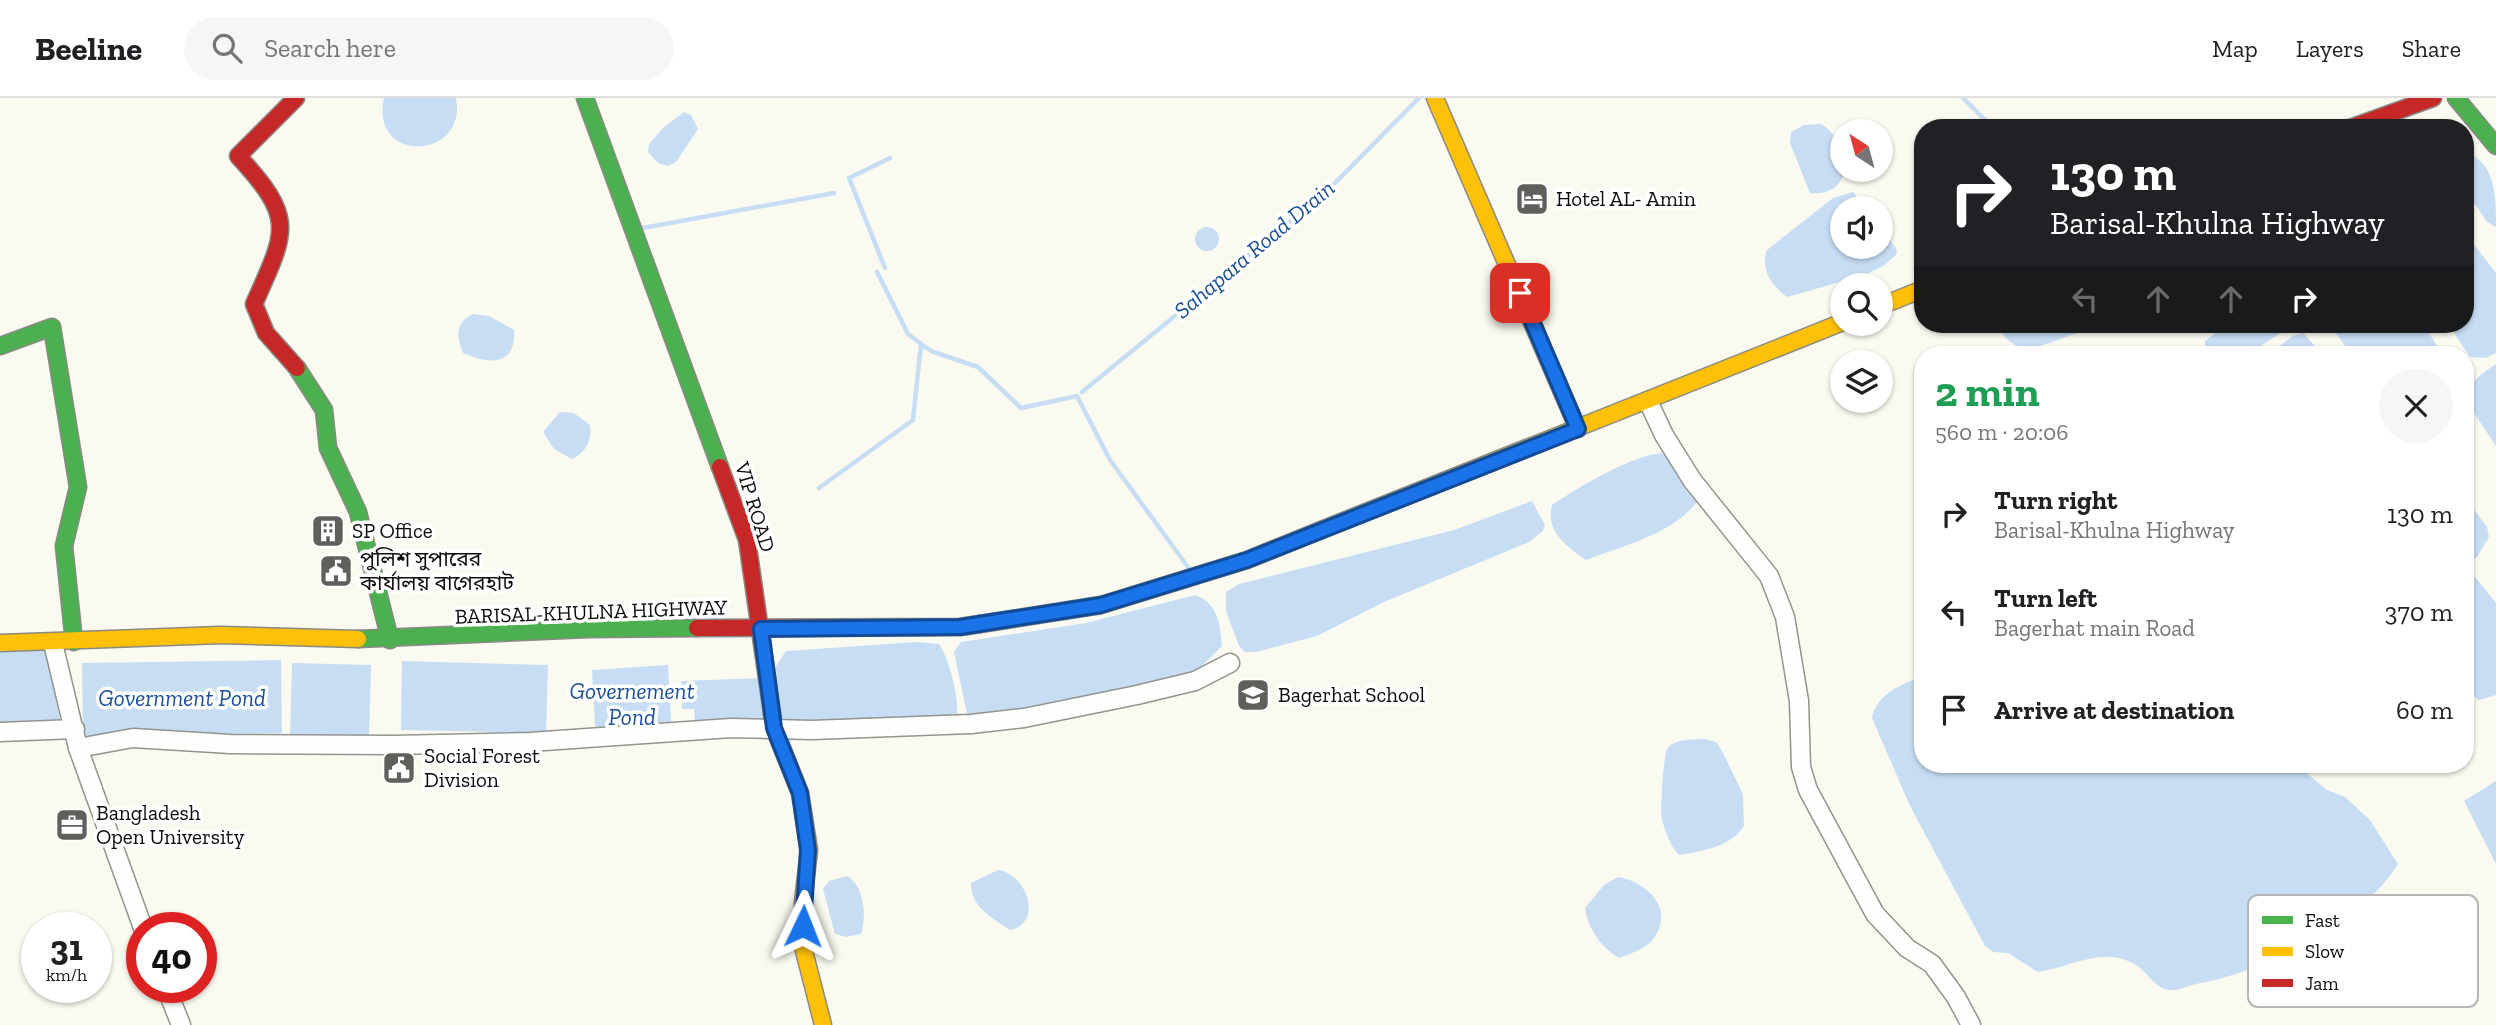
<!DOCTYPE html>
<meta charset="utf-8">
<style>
:root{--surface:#fff;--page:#f6f6f6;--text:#202124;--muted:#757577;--line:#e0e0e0}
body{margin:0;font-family:"Zilla Slab","Noto Sans Bengali",serif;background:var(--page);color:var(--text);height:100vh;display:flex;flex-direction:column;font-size:26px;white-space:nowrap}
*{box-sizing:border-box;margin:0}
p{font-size:23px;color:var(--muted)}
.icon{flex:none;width:38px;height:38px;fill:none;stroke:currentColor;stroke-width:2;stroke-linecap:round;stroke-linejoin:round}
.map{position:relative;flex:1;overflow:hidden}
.details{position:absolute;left:1914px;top:248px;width:560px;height:427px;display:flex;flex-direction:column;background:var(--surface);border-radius:28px;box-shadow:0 2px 5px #0004}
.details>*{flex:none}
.guide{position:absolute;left:1914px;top:21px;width:560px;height:214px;border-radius:28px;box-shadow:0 2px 5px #0004;background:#202124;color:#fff;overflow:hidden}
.needle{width:46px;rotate:324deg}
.controls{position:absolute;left:1830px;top:21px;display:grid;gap:14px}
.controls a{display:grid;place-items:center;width:63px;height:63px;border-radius:50%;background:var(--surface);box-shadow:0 2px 5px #0004;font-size:35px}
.speed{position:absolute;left:21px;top:814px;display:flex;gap:14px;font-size:35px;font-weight:700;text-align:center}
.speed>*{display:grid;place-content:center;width:91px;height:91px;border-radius:50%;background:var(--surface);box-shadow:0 2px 5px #0004;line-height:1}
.speed small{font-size:18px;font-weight:400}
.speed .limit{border:10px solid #d22;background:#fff;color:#111}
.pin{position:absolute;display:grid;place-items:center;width:60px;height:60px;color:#fff;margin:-30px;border-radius:14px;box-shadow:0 4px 10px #0006}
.me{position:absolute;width:77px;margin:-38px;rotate:2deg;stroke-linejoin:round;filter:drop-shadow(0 0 5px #0008)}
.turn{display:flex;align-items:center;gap:24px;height:147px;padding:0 21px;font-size:32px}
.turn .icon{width:91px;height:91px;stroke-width:2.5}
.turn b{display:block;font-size:49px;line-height:60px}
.lanes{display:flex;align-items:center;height:66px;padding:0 21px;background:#0003;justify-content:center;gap:35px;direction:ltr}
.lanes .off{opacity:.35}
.round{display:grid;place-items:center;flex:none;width:74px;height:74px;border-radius:37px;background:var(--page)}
.head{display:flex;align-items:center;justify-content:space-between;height:119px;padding:0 21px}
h1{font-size:42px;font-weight:700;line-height:52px;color:#1e9e55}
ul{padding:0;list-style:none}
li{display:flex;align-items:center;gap:21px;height:98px;padding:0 21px}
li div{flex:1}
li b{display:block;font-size:26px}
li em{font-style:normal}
header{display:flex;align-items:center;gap:42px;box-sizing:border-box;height:98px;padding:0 35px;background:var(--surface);border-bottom:2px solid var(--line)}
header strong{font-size:33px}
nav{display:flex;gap:38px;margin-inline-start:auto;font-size:24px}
.search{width:490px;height:63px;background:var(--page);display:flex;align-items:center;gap:18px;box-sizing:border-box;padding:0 24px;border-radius:38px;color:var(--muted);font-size:26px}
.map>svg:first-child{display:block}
.water{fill:#c7ddf4}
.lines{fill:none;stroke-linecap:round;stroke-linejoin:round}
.stream{stroke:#c7ddf4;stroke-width:4.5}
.street-casing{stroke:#93938f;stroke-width:21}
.fast-casing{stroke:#8a8a85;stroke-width:19}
.slow-casing{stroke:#8a8a85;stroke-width:19}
.jam-casing{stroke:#8a8a85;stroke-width:19}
.street{stroke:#fefefd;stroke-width:18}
.fast{stroke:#4caf50;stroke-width:16}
.slow{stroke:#ffc107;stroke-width:16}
.jam{stroke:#c62828;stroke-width:16}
.route-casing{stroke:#114b97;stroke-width:18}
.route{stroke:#1a73e8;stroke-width:12}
.labels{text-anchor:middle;stroke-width:7;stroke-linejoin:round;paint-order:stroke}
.poi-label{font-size:21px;fill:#0c0c0c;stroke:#fff;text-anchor:start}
.street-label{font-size:21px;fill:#0c0c0c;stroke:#fff}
.water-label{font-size:23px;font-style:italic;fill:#184e9a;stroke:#fff}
.key{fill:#fff;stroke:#b6b6b6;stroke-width:2}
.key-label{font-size:19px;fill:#0c0c0c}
</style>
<header>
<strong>Beeline</strong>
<div class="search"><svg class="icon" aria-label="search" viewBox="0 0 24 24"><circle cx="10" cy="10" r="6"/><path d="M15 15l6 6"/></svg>Search here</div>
<nav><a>Map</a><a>Layers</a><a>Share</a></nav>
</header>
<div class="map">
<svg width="2496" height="927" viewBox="0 0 2496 927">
<rect width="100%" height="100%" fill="#fafaf0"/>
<g class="water">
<path d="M384,0h72c12,62 -87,67 -72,0z"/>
<polygon points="684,14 691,17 698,31 676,64 668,68 658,65 648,54 649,46 663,30"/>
<path d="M1821,26c31,19 35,73 -11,69l-20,-50 1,-11 13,-7z"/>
<path d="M2470,56c26,12 26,45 26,73l-9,-5 -21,-31v-35z"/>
<path d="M1853,94l14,16h-24v39h38v-20l16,23 -1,5 -13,11 -18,9 -78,22c-15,-11 -27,-28 -20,-47l66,-52z"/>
<circle cx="1207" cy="141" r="12"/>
<polygon points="2466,136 2496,175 2496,255 2486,260 2470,259 2448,226 2466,226"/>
<path d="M473,216l16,2 25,14c2,36 -24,35 -51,23 -7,-17 -8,-30 10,-39z"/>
<path d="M1997,226h106l-71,25c-18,-1 -27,-9 -35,-25z"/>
<polygon points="2227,226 2294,226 2247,257 2205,257 2205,243"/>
<polygon points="2329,226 2423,226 2443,257 2352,257"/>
<polygon points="2303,235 2323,257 2267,257 2293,238"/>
<path d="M2496,266v82l-30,-45c0,-18 17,-28 30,-37z"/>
<path d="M560,314l14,1 16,12c2,16 -4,27 -18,34l-18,-10 -11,-17z"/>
<path d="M1662,355c15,7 33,32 35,49 -26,33 -73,43 -111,58 -19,-14 -41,-28 -34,-55 27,-18 78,-49 110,-52z"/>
<polygon points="2466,401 2487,429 2489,439 2477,459 2466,467"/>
<polygon points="1532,403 1545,427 1543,433 1529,444 1384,504 1317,538 1256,554 1245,554 1239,548 1226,513 1226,494 1239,486 1454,432"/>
<polygon points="2466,478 2475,479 2496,505 2496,597 2479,602 2466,592"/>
<path d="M1195,497c23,8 25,29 27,51l-22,22 -13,7 -39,11 -173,33 -8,-5 -13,-62 7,-10 125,-19z"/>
<path d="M917,544l22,2c10,14 22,60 17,76l-168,5 -7,-9 -6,-48 11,-17z"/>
<polygon points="46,551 61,628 0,630 0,554"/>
<polygon points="281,562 282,635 83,638 82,565"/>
<polygon points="402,563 548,567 546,635 401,632"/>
<polygon points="292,565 371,567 369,640 290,639"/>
<polygon points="668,567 672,640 596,645 592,572"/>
<path d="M1923,578v89h374l30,25 18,7 25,23 28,44c-39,62 -133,108 -202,120 -8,2 -19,7 -27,6 -15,-2 -21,-18 -33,-25 -33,-20 -64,2 -98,7l-30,-19 -15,-1 -8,-6 -75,-140 -38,-88c5,-25 29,-33 51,-42z"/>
<polygon points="762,580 764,624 695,627 694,611 682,611 681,583"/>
<path d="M1705,641l11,3 6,9 21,43 1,32c-13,21 -42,25 -65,29 -8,-7 -14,-25 -17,-35 -2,-8 1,-66 6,-72 7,-10 27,-8 37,-9z"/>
<polygon points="2496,683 2496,766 2464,703"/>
<path d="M998,772c30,4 45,54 12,60 -17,-12 -40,-23 -39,-47z"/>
<path d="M847,778c17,9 20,41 14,58l-15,3 -11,-3 -12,-45 6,-8z"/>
<path d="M1618,779c26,4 56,29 38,58 -7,13 -24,18 -37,23 -18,-11 -31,-29 -34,-50l19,-23z"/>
</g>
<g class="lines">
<g class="stream">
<polyline points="1963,0 1993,30"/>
<polyline points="643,130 834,95"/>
<polyline points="885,170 849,80 890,60"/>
<polyline points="877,174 908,236 921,246"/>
<polyline points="1082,294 1325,95 1419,0"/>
<polyline points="819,390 913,322 921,246 931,253 978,269 1021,310 1077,298 1110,362 1188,469"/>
</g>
<defs>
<g id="street">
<polyline points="1648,303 1664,337 1692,382 1769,478 1785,519 1799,603 1801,669 1808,692 1875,816 1907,850 1932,866 1956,899 1971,927"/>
<polyline points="53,545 78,650 143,830"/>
<polyline points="0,634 75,631"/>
<polyline points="78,650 133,640 230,646 393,647 530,644 731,630 812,632 971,626 1024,620 1137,597 1195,583 1230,565"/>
<polyline points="166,889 181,927"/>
</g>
<g id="fast">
<polyline points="585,0 720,369"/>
<polyline points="2456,0 2496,48"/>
<polyline points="0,248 52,229 78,389 64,448 74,544"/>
<polyline points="297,270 324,312 328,350 358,414 390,542"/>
<polyline points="980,526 1101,507 1247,462 1321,432"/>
<polyline points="358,541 588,531 697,530"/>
</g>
<g id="slow">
<polyline points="1435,0 1578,331"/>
<polyline points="1881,208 1923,191"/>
<polyline points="1321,432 1843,224"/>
<polyline points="0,545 221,537 358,541"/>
<polyline points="772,615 774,630 800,695 809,752 803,804 803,849 823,927"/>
</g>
<g id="jam">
<path d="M296,0l-58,58c58,63 49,74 16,148l12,29 31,35"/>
<polyline points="2350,30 2433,0"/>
<polyline points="720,369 747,442 772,615"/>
<polyline points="697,530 960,529 980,526"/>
</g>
</defs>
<use href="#street" class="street-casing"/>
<use href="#fast" class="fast-casing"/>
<use href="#slow" class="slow-casing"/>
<use href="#jam" class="jam-casing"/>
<use href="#street" class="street"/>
<use href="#fast" class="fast"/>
<use href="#slow" class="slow"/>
<use href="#jam" class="jam"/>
</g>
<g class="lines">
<defs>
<polyline id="route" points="803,828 808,752 800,695 774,630 761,531 960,529 1101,507 1247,462 1578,331 1520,195"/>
</defs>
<use href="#route" class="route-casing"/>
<use href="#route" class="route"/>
</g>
<defs>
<symbol id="hotel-square" viewBox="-11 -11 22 22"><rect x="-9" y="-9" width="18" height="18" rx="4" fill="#5f5f5c" stroke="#fff"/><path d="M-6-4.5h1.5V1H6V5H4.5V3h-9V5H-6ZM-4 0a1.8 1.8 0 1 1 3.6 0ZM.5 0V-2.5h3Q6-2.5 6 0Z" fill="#fff"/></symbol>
<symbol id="building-square" viewBox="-11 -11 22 22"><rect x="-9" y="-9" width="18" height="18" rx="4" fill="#5f5f5c" stroke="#fff"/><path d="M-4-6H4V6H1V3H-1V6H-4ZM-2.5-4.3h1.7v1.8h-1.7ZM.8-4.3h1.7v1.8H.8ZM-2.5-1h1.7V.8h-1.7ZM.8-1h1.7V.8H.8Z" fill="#fff"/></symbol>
<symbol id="civic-square" viewBox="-11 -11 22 22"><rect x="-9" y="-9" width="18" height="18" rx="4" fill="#5f5f5c" stroke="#fff"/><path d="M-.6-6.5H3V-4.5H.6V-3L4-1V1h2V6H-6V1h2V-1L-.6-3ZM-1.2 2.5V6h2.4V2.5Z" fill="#fff"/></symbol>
<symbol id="school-square" viewBox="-11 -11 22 22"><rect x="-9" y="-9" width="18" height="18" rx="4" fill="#5f5f5c" stroke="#fff"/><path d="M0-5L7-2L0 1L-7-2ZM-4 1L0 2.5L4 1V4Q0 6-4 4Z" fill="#fff"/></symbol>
<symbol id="office-square" viewBox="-11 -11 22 22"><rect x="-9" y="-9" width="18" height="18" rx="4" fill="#5f5f5c" stroke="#fff"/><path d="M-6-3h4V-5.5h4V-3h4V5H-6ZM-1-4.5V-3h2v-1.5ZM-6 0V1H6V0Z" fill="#fff"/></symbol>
</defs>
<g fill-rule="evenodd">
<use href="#hotel-square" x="1513" y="82" width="38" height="38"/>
<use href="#building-square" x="309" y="414" width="38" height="38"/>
<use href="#civic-square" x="317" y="454" width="38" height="38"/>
<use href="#school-square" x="1234" y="578" width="38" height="38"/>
<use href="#civic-square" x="380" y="651" width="38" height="38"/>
<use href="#office-square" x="53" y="708" width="38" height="38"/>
</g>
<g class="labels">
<g class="poi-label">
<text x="1556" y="108">Hotel AL- Amin</text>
<text x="352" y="440">SP Office</text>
<text x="360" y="468">পুলিশ সুপারের<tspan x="360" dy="24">কার্যালয় বাগেরহাট</tspan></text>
<text x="1278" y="604">Bagerhat School</text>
<text x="424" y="665">Social Forest<tspan x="424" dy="24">Division</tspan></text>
<text x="96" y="722">Bangladesh<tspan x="96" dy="24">Open University</tspan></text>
</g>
<g class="street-label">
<text transform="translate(755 409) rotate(73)" y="7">VIP ROAD</text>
<text transform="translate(591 514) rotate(-2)" y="7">BARISAL-KHULNA HIGHWAY</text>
</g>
<g class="water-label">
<text transform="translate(1254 151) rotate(-40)" y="8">Sahapara Road Drain</text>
<text x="632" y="601">Governement<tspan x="632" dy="26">Pond</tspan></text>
<text x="182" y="608">Government Pond</text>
</g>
</g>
<rect x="2248" y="797" width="230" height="112" rx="10" class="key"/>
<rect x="2262" y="818" width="31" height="8" fill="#4caf50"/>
<rect x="2262" y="849" width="31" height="9" fill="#ffc107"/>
<rect x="2262" y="881" width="31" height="8" fill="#c62828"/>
<g class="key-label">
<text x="2305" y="829">Fast</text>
<text x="2305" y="860">Slow</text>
<text x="2305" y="892">Jam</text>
</g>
</svg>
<div class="controls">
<a><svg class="needle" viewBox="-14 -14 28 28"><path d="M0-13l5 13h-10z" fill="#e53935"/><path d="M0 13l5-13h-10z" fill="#757577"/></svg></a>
<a><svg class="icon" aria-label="sound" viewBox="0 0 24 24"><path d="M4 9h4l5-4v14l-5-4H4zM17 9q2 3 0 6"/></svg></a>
<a><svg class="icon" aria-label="search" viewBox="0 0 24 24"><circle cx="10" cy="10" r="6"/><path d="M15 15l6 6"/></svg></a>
<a><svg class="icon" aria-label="layers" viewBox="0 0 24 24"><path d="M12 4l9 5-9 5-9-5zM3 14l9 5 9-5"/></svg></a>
</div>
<div class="speed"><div>31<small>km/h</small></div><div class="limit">40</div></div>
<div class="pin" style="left:1520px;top:195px;background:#d93025"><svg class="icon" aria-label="arrive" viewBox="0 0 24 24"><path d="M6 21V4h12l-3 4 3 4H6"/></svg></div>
<svg class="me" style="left:803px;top:828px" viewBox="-20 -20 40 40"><path d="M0-17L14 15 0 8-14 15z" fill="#1a73e8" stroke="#fff" stroke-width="4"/></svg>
<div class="guide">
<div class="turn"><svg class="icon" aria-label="right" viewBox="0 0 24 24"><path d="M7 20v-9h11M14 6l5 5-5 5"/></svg><div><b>130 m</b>Barisal-Khulna Highway</div></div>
<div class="lanes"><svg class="icon off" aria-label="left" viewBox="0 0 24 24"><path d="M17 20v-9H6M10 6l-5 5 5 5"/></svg><svg class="icon off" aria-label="ahead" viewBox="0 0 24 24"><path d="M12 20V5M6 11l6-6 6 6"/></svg><svg class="icon off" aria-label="ahead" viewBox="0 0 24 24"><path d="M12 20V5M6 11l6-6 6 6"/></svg><svg class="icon" aria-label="right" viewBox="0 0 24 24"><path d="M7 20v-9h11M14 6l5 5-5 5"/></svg></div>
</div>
<section class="details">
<div class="head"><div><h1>2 min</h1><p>560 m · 20:06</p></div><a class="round"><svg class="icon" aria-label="close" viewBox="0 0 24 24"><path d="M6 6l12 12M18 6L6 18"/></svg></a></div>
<ul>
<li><svg class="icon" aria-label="right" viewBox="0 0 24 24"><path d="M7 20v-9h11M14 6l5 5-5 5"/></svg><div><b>Turn right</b><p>Barisal-Khulna Highway</p></div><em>130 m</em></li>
<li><svg class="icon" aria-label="left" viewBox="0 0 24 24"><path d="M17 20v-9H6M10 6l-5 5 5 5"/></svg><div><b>Turn left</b><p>Bagerhat main Road</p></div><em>370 m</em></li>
<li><svg class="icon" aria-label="arrive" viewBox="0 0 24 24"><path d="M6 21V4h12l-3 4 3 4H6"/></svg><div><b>Arrive at destination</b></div><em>60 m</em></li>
</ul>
</section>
</div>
